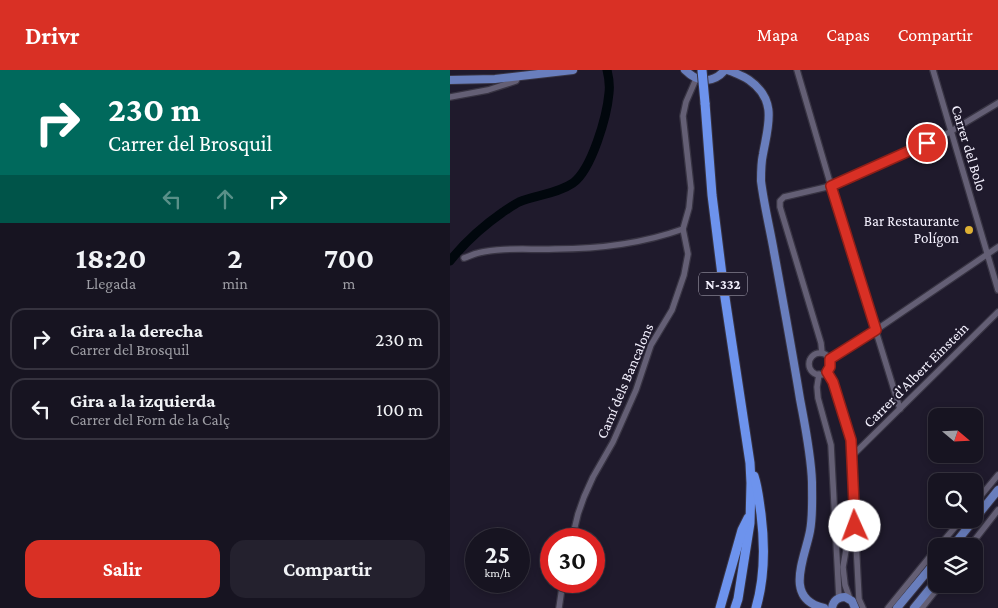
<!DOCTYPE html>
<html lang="es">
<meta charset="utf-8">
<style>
:root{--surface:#171421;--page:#24212e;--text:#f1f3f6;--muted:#9e9ea5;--line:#36333f;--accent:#d93025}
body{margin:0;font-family:"Crimson Pro",serif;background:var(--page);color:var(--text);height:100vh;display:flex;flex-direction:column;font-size:19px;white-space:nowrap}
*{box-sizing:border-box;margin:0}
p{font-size:16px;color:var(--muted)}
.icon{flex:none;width:28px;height:28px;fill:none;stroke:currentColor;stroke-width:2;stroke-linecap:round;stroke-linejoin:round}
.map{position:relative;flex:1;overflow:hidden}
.panel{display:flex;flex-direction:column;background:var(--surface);width:450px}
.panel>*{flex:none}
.hud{background:#00695c;color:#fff;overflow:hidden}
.needle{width:32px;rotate:109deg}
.buttons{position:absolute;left:478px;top:338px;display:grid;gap:10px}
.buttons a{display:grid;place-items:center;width:55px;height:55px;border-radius:10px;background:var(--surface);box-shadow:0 2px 8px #0003,0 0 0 1px var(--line);font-size:25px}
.speed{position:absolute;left:15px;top:458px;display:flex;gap:10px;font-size:25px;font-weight:700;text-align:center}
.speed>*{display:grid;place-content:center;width:65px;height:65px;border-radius:50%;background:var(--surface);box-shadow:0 2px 8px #0003,0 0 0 1px var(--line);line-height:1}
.speed small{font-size:12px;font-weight:400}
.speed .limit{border:8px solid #d22;background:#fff;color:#111}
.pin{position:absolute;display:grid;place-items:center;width:42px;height:42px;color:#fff;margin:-21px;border:2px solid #fff;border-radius:50%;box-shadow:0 1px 5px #0007}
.me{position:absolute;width:55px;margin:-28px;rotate:358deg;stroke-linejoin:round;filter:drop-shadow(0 0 4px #0008)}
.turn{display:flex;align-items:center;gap:18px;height:105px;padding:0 25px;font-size:22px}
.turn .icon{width:65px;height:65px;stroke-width:2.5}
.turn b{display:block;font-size:35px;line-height:42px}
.lanes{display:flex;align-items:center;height:48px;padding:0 25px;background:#0003;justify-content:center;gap:25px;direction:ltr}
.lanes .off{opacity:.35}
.eta{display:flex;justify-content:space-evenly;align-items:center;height:85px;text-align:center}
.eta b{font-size:30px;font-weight:700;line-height:35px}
.cta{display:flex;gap:10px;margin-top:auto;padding:10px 25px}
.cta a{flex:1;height:58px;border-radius:15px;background:var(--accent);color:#fff;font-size:20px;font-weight:700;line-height:58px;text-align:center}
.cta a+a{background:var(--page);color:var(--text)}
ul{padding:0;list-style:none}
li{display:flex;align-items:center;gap:15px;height:62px;margin:0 10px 8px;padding:0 15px;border:2px solid var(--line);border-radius:15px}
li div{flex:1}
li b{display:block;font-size:19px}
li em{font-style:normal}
header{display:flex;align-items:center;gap:30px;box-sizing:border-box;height:70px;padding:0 25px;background:var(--accent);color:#fff}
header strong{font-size:24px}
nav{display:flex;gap:28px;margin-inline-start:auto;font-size:18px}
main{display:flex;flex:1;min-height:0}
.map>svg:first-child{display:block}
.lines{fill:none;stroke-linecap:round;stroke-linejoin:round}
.river{stroke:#01070d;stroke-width:9}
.minor-casing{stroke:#383443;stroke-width:8}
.major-casing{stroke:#383443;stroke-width:10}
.highway-casing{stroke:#383443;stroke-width:11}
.minor{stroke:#645f75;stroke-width:5.5}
.major{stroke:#697ebd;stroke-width:8}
.highway{stroke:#6d93ed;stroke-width:9}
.highway-bridge-casing{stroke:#383443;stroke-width:11;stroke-linecap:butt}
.highway-bridge{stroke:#6d93ed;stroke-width:9}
.route-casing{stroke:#8d1f18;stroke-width:12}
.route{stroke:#d93025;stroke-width:9}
.poi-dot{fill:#deb133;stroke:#1f1a2c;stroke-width:2}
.labels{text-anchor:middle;stroke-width:4;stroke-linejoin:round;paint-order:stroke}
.shield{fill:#1f1a2c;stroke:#b4b0bf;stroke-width:1}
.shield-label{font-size:14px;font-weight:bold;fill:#f4f1fe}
.street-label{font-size:15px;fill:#f4f1fe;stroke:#1f1a2c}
.poi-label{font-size:15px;fill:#f4f1fe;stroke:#1f1a2c;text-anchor:end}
</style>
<header>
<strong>Drivr</strong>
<nav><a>Mapa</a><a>Capas</a><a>Compartir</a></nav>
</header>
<main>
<section class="panel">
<div class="hud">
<div class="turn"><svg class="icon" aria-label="right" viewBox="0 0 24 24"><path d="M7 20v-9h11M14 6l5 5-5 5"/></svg><div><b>230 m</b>Carrer del Brosquil</div></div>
<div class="lanes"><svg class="icon off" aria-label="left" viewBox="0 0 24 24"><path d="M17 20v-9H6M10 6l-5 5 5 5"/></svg><svg class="icon off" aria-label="ahead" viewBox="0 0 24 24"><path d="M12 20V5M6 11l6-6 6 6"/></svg><svg class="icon" aria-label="right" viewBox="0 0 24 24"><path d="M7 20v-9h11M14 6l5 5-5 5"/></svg></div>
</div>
<div class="eta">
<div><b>18:20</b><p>Llegada</p></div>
<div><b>2</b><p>min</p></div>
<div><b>700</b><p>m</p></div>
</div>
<ul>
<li><svg class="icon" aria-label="right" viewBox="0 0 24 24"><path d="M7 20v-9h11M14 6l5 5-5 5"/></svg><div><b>Gira a la derecha</b><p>Carrer del Brosquil</p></div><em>230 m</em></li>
<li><svg class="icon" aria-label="left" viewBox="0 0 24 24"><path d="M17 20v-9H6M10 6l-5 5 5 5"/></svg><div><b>Gira a la izquierda</b><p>Carrer del Forn de la Calç</p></div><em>100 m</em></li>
</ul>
<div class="cta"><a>Salir</a><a>Compartir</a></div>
</section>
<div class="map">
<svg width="548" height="538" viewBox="0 0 548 538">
<rect width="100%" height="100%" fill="#1f1a2c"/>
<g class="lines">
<path class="river" d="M0,191c15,-19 33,-35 53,-49 5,-3 10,-7 16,-10 17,-7 38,-8 54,-19 19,-14 34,-67 36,-90 1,-8 0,-15 -2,-23"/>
<defs>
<g id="minor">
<polyline points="347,0 381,116 450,339"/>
<polyline points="483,0 548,220"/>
<polyline points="0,27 38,20 66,11 68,7"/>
<path d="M14,188c4,-1 9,-4 14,-5 24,-6 52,-3 77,-4 44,0 86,-5 128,-20"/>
<polyline points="372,283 371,273 330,137 330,131 334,127 381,116 493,66 548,33"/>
<circle cx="370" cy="294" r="11"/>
<polyline points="380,289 426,260 548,177"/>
<polyline points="377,302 383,312 401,370 402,377 405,459 396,480 393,497 395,515 400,529"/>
<polyline points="369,304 367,317 368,328 381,375 389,528"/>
<polyline points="402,386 548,242"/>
<polyline points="524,434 548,405"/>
<polyline points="403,464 406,472 409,529 413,538"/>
<polyline points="122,469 128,444 134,427 143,407 163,372 186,320 201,275 222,240 234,205 238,184 233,159 239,138 241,118 233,46 236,32 246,9"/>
<polyline points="489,476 512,449"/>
<polyline points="520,476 548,440"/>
<polyline points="109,538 113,511"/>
<polyline points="438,538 486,479"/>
<polyline points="472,538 491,514"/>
</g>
<g id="major">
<path d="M235,0c13,13 28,14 40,0"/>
<path d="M278,0c7,3 15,6 21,10 29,20 19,46 14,74 -2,9 -2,18 -2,27 3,24 9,48 13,71 9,49 18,98 26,147 5,27 11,55 12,83 0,16 1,33 -2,49 -5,27 -27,68 14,77"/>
<polyline points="0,10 45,9 123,0"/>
<polyline points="503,476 548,420"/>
<path d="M382,538c1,-7 6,-11 13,-11l7,4 3,7"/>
<polyline points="447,538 486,491"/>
<polyline points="464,538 486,511"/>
</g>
<g id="highway">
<polyline points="255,33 262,125 274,221 300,393 301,413 300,453 288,529 285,538"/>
<path d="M304,406c4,12 5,25 7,38 4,32 4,63 -5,94"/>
<polyline points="270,538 292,460 298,448"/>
</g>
</defs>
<use href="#minor" class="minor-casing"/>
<use href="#major" class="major-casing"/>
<use href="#highway" class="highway-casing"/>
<use href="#minor" class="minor"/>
<use href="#major" class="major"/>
<use href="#highway" class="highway"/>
<defs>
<polyline id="highway-bridge" points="252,0 255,33"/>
</defs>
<use href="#highway-bridge" class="highway-bridge-casing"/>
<use href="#highway-bridge" class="highway-bridge"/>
</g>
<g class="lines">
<defs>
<polyline id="route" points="405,456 401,370 383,312 377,302 380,297 380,289 426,260 381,116 477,73"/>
</defs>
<use href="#route" class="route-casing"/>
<use href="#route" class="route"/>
</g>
<circle class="poi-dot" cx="519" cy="160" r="5"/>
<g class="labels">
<rect class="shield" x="249" y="202.5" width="48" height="23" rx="4"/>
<g class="shield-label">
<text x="273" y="219">N-332</text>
</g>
<g class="street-label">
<text transform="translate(519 78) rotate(73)" y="5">Carrer del Bolo</text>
<text transform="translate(466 305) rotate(-45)" y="5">Carrer d'Albert Einstein</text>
<text transform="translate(175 311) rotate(-67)" y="5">Camí dels Bancalons</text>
</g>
<g class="poi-label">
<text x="509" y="156">Bar Restaurante<tspan x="509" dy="17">Polígon</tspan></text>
</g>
</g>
</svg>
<div class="buttons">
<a><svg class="needle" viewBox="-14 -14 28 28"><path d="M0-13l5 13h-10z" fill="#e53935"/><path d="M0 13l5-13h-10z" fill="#9e9ea5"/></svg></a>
<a><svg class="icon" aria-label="search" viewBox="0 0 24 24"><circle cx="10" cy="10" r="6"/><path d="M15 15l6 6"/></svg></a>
<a><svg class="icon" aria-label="layers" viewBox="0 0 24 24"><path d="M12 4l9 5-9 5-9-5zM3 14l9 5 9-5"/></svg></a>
</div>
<div class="speed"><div>25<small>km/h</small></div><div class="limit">30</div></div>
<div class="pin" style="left:477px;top:73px;background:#d93025"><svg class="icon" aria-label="arrive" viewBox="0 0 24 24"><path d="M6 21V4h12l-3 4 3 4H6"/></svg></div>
<svg class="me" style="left:405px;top:456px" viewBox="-20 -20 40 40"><circle r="19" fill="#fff"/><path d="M0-13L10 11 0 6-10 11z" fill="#d93025"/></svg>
</div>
</main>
